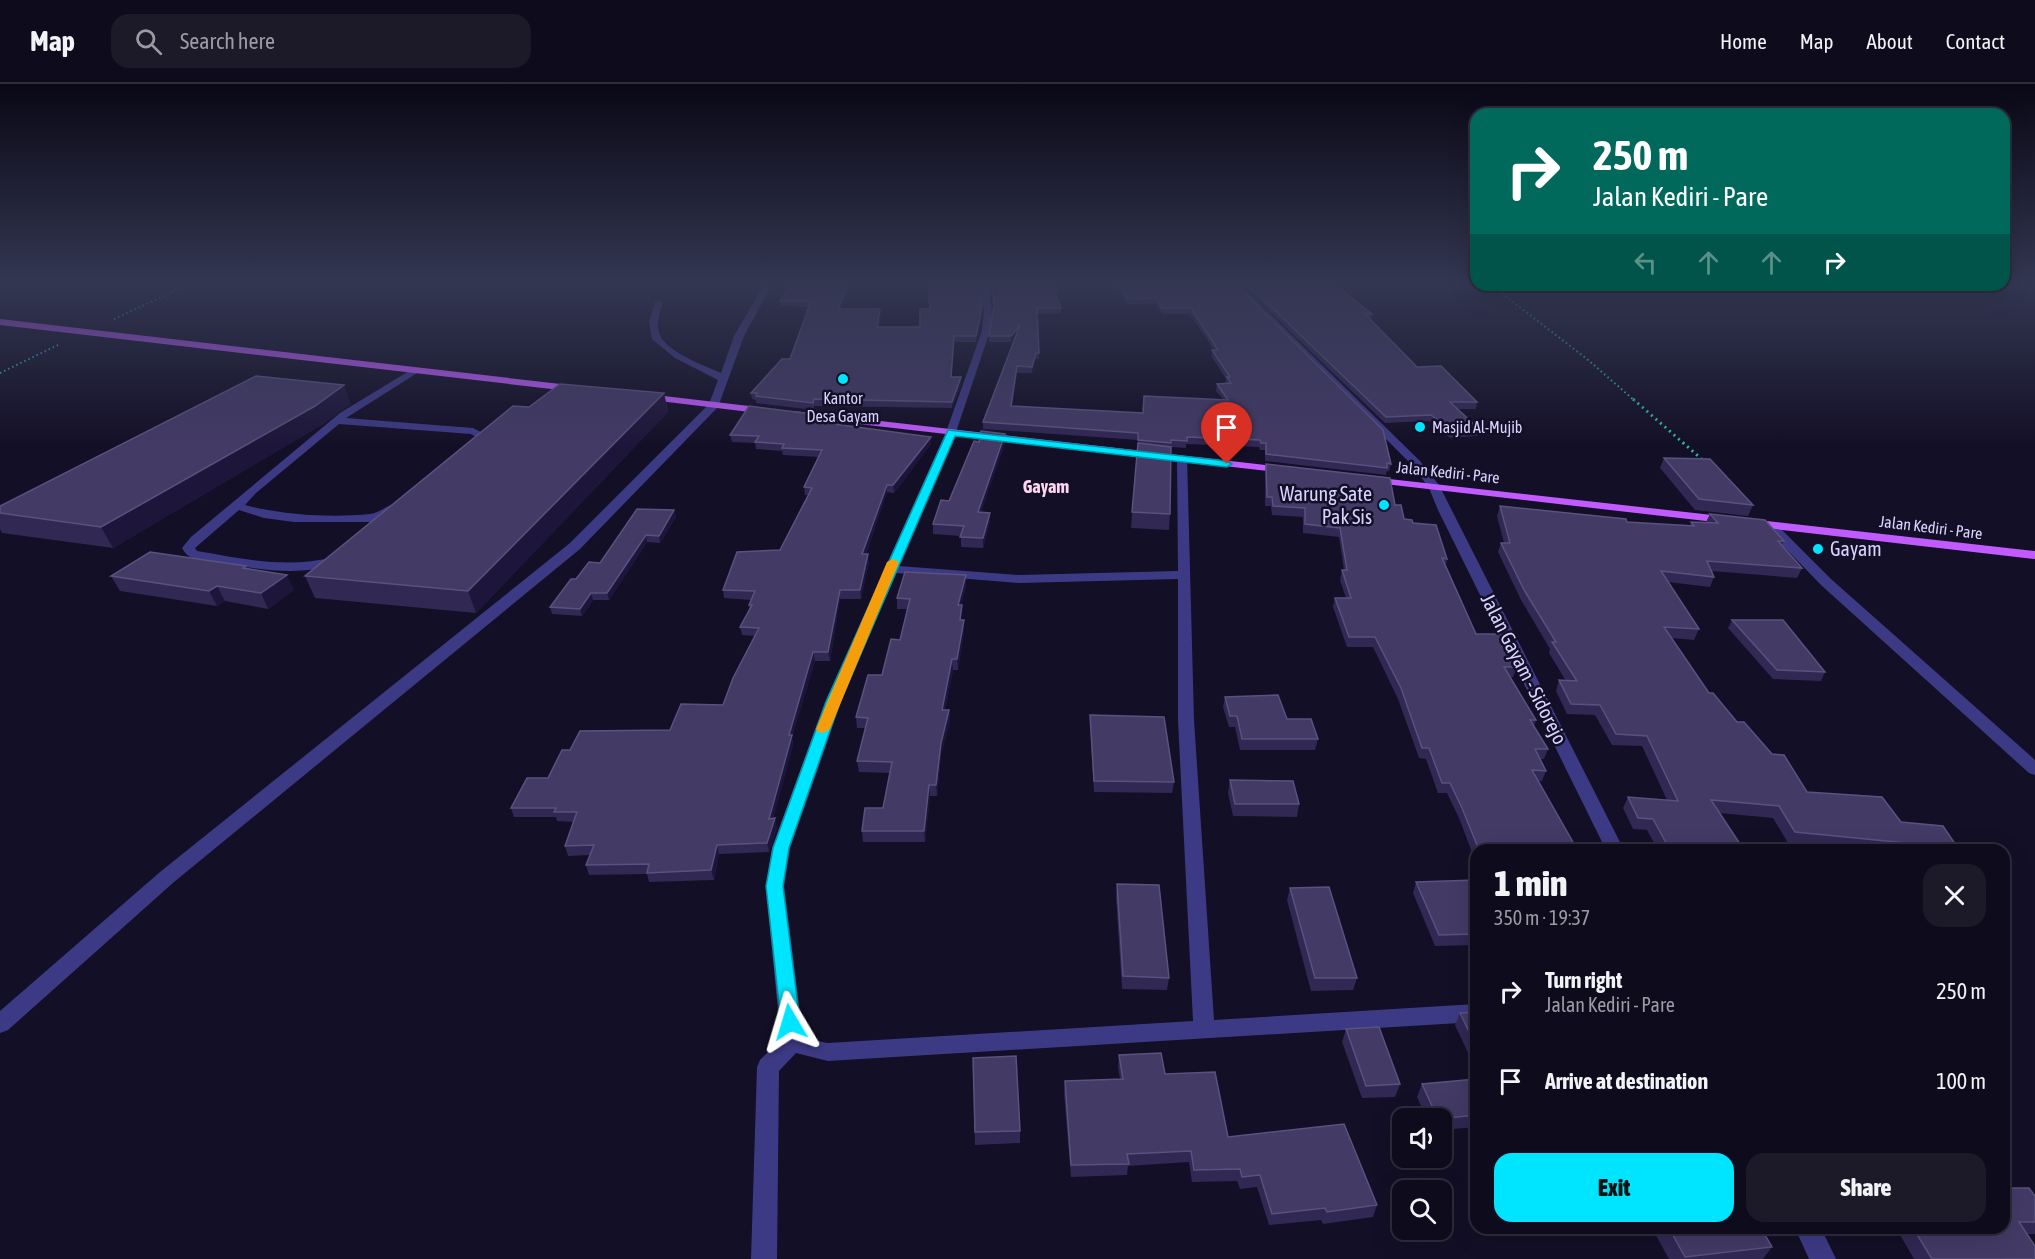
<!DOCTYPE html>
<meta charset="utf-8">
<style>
:root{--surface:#0e0b1c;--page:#1c1929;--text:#f1f3f6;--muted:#9b9ba3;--line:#2e2b3b;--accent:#00e5ff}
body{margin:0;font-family:"Asap Condensed",sans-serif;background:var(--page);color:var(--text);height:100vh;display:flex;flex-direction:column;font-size:22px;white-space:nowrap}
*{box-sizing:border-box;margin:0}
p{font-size:20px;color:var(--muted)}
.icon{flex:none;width:33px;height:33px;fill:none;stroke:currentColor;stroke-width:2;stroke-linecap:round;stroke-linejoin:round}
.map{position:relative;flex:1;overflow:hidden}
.sheet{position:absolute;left:1470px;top:760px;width:540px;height:390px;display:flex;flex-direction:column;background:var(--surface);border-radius:18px;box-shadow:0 6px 24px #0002,0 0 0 2px var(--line)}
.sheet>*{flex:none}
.guide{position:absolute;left:1470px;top:24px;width:540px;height:183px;border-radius:18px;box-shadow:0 6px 24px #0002,0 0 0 2px var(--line);background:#00695c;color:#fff;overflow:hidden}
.fabs{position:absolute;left:1392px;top:1024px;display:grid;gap:12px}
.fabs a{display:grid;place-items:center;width:60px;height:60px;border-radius:12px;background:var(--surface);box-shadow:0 6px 24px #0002,0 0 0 2px var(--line);font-size:30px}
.pin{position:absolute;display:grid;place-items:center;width:51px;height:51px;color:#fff;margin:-62px -26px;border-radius:50% 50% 50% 0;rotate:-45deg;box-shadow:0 0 6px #0007}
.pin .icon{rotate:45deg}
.me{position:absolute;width:66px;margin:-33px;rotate:353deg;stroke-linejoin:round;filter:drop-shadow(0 0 4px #0008)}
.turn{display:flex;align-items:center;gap:21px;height:126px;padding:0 24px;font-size:27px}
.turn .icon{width:78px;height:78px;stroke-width:2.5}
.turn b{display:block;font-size:42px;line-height:51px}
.lanes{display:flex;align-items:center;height:57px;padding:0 24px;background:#0003;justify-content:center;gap:30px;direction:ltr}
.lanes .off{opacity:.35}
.round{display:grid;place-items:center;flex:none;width:63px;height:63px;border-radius:18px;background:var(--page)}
.overview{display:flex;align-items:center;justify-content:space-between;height:102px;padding:0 24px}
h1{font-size:36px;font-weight:800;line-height:45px}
.cta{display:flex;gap:12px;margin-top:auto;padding:12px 24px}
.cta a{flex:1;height:69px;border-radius:18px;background:var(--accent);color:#111;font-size:24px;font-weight:800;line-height:69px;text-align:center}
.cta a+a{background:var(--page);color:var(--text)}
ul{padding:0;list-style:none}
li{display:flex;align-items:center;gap:18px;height:90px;padding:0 24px}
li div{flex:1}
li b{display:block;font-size:22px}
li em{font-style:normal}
header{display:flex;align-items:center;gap:36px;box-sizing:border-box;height:84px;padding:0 30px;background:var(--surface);border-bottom:2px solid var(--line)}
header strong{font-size:28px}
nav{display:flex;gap:33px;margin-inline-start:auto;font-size:21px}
.search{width:420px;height:54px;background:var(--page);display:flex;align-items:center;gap:15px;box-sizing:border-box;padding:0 21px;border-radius:18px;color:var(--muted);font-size:22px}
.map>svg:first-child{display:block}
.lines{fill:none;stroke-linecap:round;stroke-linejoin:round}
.path-far1{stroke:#2fb8b0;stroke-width:2;stroke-dasharray:1.5 3;stroke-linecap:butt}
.path{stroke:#2fb8b0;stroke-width:3;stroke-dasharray:2 4;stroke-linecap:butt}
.minor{fill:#3d3a85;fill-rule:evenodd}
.major{fill:#c25bff;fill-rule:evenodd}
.wall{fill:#312854}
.shaded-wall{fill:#1d163a}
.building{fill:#433a66;stroke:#5a527e;stroke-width:1.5}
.route{fill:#00e5ff;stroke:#0095a6;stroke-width:1.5}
.slow{fill:#f59e0b}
.poi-dot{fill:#00e5ff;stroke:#130f26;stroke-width:2}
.labels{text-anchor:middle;stroke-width:5;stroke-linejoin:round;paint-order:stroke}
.far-poi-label{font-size:16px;fill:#d9d4ff;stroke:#130f26}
.far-street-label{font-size:16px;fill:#d9d4ff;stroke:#130f26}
.far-quarter-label{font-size:18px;font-weight:bold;fill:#ffd6f0;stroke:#130f26}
.poi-label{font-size:20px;fill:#d9d4ff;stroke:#130f26;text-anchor:end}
.street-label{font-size:20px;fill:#d9d4ff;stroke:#130f26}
</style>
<header>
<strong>Map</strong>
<div class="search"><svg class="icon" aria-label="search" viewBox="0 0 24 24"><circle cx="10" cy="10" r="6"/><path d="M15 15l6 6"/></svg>Search here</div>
<nav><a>Home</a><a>Map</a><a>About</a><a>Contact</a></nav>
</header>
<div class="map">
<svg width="2035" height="1175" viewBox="0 0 2035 1175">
<rect width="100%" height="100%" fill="#130f26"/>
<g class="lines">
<g class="path-far1">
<polyline points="1491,201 1587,275 1635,317"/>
<polyline points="114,235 192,199"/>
<polyline points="0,289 58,261"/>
</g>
<polyline class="path" points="1633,315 1705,378"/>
<g class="minor">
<path d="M765,199h8l-29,53 -26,71 -138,142 -406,333 -166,148 -8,3v-22l160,-139 410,-329 139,-139 9,-24 -43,-22 -23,-19 -3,-18 7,-21 7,2c-3,10 -8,23 -3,33 7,17 45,31 61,38l13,-37z"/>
<path d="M981,199h8l3,29 -2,19 -34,101 -57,134 120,9 159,-4 -1,-112 2,-2h8l7,263 20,300 262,-16v18l-648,39 -32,-8 -17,18 -2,188h-26l6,-192 3,-7 24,-24 -5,-14 -13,-136 6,-38 53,-146 121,-270 36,-101 2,-19zM896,489l123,10 159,-4v141l15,301 -365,22c-16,-3 -22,-5 -27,-21l-17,-136 6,-38 51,-146z"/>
<polygon points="1230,199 1238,199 1420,377 1439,401 1624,766 1606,766 1438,426 1429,404 1412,381"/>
<path d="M414,284l8,2 -76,48 127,10 16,8 1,4 -8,9h-8l-2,-2 7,-8 -8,-5 -132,-10 -83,69 -11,12c37,10 87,13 125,9 11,-1 19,-12 30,-10v6l-25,12h-81l-30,-4 -25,-8 -44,38 2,3c47,8 90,18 137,6l7,4 -2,3c-49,15 -97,2 -146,-6 -6,-2 -8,-5 -11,-10l9,-11 149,-124z"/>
<polygon points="1772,439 1776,440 1831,495 2035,676 2035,691 2029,689 1821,501 1768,446 1766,443"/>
<polygon points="1795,1144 1821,1144 1836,1175 1809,1175"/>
</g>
<g class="major">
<polygon points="0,235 578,302 583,305 578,308 0,241"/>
<polygon points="647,310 766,324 771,327 766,330 643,315 642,313"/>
<polygon points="793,327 1284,383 1290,386 1284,389 789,332 788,330"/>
<polygon points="1371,393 2035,467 2035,475 1367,398 1365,396"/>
</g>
</g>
<g class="wall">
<polygon points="788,199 841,225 880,225 881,231 879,243 920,243 982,228 976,258 955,258 951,293 961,300 952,324 814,322 814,326 756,319 756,316 752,315 751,309 790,275 809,223 781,222 780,217 788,205"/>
<polygon points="991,199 1055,199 1058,206 1058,212 1056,212 1061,224 1061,229 1038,230 1039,275 1036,275 1032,289 1017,289 1012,322 1143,329 1223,315 1216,307 1217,300 1226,300 1226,295 1212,273 1212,266 1214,266 1190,230 1162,230 1156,220 1128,220 1112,199 1234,199 1391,380 1389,387 1387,387 1386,391 1265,377 1265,366 1260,366 1259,363 1186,360 1186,364 1170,363 1170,430 1169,446 1131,444 1138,356 983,345 983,338 1015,253 1011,258 989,258 989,252 994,224"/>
<polygon points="1240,199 1333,199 1372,230 1371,236 1417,283 1477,318 1476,325 1457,325 1479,345 1477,352 1450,354 1429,337 1385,339"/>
<polygon points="664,309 668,328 476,529 315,514 305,492 529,323"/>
<polygon points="351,320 323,340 113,464 2,449 0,445 0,422"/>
<polygon points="813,337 931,353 931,360 894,409 887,408 866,470 869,478 861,515 840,515 830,577 815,577 792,653 793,661 773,735 777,744 769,768 719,770 714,796 649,798 647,790 589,791 586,781 590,771 568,772 565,762 574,738 557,737 556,733 514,733 511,724 548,694 570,666 670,646 723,621 755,552 742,551 740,543 749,526 749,521 751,516 724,514 723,506 780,466 808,411 805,411 804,403 818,373 783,371 782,367 756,365 755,359 732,358 730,351"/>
<polygon points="1005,350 1005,359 981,428 990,438 983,464 961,463 961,452 933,450 933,440 949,417 979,358"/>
<polygon points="1664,374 1753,421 1748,432 1695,426 1660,384"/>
<polygon points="1266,380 1395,421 1404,435 1413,439 1447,475 1446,481 1476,550 1517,583 1513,593 1510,593 1536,636 1534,642 1548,665 1544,675 1540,675 1546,687 1542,697 1538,697 1577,765 1594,766 1476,766 1476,779 1459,734 1447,709 1438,709 1426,675 1419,674 1398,615 1373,563 1347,563 1333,523 1335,514 1346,514 1340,496 1342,486 1344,486 1339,453 1303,449 1303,433 1272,431 1271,422 1265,422 1265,389"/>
<polygon points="1500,422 1627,438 1690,441 1691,438 1706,438 1710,430 1784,457 1782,461 1802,484 1797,494 1712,487 1714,493 1710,503 1668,498 1699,545 1694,556 1672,554 1709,609 1737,638 1772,670 1807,708 1901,738 1958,764 1956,766 1865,766 1788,759 1773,734 1719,729 1744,766 1658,766 1647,746 1633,745 1623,724 1628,713 1667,716 1642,662 1612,661 1595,631 1567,630 1556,607 1559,596 1566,597 1549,569 1550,565 1521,516 1498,468 1501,459 1504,459 1497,432"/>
<polygon points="674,426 676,433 660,459 647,458 609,516 593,516 582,532 552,530 550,523 576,495 600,479"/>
<polygon points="246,482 247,484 294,506 268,525 225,517 217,522 120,507 111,492"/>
<polygon points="966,491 966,502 961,521 961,536 964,547 958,586 953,586 945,626 949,626 950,637 941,670 937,712 930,712 925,758 863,758 862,747 883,724 890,689 859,688 857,677 865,644 857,644 856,633 882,591 900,556 907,525 897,525 897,514"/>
<polygon points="1732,536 1825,588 1821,597 1773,595 1728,544"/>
<polygon points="1225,613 1287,635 1318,655 1315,666 1240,666 1235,643 1229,643 1223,623"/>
<polygon points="1090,631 1174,698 1172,709 1094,708 1090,642"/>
<polygon points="1230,696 1299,720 1297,733 1233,732 1228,709"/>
<polygon points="1476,796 1476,861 1435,862 1413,809 1416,798"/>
<polygon points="1117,800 1169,894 1167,906 1122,905 1116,813"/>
<polygon points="1290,804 1357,894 1353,906 1311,907 1287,816"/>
<polygon points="1476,928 1476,986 1455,941 1460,929"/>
<polygon points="1346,945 1400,1000 1395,1013 1362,1014 1342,958"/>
<polygon points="1119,971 1165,990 1228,1053 1377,1121 1373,1133 1323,1140 1321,1136 1269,1141 1257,1103 1240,1105 1237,1097 1192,1098 1189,1078 1128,1082 1127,1091 1071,1093 1064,1009 1065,997 1120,995 1118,983"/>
<polygon points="973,974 1020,1047 1020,1059 975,1061"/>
<polygon points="1476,995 1476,1043 1442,1046 1442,1035 1427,1035 1417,1013 1422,1000"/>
<polygon points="2035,1112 2035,1150 2027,1150 2035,1175 1914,1175 1896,1144 2004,1144"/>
<polygon points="1652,1144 1761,1144 1772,1163 1763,1175 1669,1175"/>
</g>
<g class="shaded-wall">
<polygon points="849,199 851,199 839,231 838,225"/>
<polygon points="982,222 982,228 976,258 976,252"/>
<polygon points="880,225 881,231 878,249 877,243"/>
<polygon points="1020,241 1020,247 1011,258 1011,252"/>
<polygon points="954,252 955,258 951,299 951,293"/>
<polygon points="1036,269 1036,275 1032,289 1032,283"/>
<polygon points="1017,282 1017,289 1011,329 1011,322"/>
<polygon points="961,293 961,300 952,324 952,318"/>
<polygon points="344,301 351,320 323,340 113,464 101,443"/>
<polygon points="664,309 668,328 476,529 468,507"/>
<polygon points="1005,350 1005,359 978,438 978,428"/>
<polygon points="931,353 931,360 894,409 893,401"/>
<polygon points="887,401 887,408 863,478 862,470"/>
<polygon points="674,426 676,433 660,459 659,452"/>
<polygon points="990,429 990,438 983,464 983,454"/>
<polygon points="646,451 647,458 609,516 607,509"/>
<polygon points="868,470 869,478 861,515 860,506"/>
<polygon points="287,491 294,506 268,525 261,509"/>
<polygon points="966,491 966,502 959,531 958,521"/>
<polygon points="217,502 225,517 217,522 209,507"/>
<polygon points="840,506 840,515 830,577 828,568"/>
<polygon points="591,509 593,516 582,532 580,525"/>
<polygon points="964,536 964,547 958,586 957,575"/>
<polygon points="813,568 815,577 792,653 793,661 771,744 769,735 789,651"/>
<polygon points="952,575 953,586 943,637 942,626"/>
<polygon points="949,626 950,637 941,670 937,712 936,701 941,659"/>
<polygon points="929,701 930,712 925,758 924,747"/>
<polygon points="775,734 777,744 769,768 767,759"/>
<polygon points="717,761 719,770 714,796 711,786"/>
</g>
<g class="building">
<polygon points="788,199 849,199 838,225 880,225 877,243 920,243 920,225 930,225 928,199 979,199 982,222 976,252 954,252 951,293 961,293 952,318 814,315 813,319 756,312 757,309 751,309 782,275 790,275 811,217 780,217 790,201 787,201"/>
<polygon points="992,199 1055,199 1058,206 1054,206 1061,224 1037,224 1039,269 1036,269 1032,283 1017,282 1011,322 1143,329 1144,312 1228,316 1217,300 1231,299 1227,293 1230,293 1212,266 1218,266 1191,224 1162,224 1156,214 1128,215 1117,199 1234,199 1383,346 1391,380 1387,379 1387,384 1266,370 1266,359 1261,359 1260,356 1187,353 1187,357 1171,356 1171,359 1138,356 1138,349 983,338 1020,241 1011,252 989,252 994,222"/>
<polygon points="1246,199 1333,199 1372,230 1365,230 1417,283 1441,282 1477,318 1450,318 1479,345 1452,347 1431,331 1386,333"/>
<polygon points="256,292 344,301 315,322 101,443 0,429 0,422"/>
<polygon points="560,300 664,309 468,507 305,492 513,322 529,323"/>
<polygon points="749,322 812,330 812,337 931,353 893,401 887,401 862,470 868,470 860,506 840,506 828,568 813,568 789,651 792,651 769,735 775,734 767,759 717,761 711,786 647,789 649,780 586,781 594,761 565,762 577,728 554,728 556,724 511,724 527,694 548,694 562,666 570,666 580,647 670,646 681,620 723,621 733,594 759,544 740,543 752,521 749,521 755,507 723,506 737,468 780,466 812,404 804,403 822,366 782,364 784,360 755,358 759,352 730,351"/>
<polygon points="981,347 1005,350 978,428 990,429 983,454 960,453 964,442 933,440 941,416 949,417 974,357 979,358"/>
<polygon points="1138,359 1171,363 1170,430 1132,428"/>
<polygon points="1664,374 1710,375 1753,421 1699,415"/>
<polygon points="1266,380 1390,394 1395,421 1401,421 1404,435 1412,436 1413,439 1436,441 1447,475 1442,474 1476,550 1500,550 1517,583 1504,583 1536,636 1530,636 1548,665 1535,665 1546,687 1532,686 1577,765 1594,766 1479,766 1462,724 1450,699 1442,699 1429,664 1422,664 1401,604 1375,553 1349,553 1335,514 1351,514 1342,486 1347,486 1340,444 1305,440 1305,424 1273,422 1272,413 1267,413"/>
<polygon points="1500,422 1626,435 1627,438 1694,442 1691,438 1718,439 1710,430 1765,436 1784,457 1778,457 1802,484 1707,477 1714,493 1661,487 1699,545 1664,543 1709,609 1713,609 1737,638 1744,638 1772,670 1784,671 1807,708 1882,713 1901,738 1943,742 1958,764 1795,748 1779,722 1711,716 1744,766 1670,766 1653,735 1638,734 1628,713 1678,717 1647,652 1616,650 1600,621 1571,620 1559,596 1577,597 1552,558 1556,558 1524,506 1501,459 1510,459"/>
<polygon points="637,425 674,426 659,452 646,451 607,509 591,509 580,525 550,523 571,495 576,495 589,478 600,479"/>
<polygon points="150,468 246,482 243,484 287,491 261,509 217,502 209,507 111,492"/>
<polygon points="905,488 966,491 958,521 962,521 960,536 964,536 957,575 952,575 942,626 949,626 941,659 936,701 929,701 924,747 862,747 865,724 883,724 892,678 857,677 868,634 856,633 868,591 882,591 891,555 900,556 910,515 897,514"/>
<polygon points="1732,536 1783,536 1825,588 1777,586"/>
<polygon points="1278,611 1287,635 1311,635 1318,655 1242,655 1237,632 1230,632 1225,613"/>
<polygon points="1090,631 1164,633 1174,698 1094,697"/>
<polygon points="1230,696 1293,697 1299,720 1235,720"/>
<polygon points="1476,796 1476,850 1439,851 1416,798"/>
<polygon points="1117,800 1159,801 1169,894 1123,892"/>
<polygon points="1329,803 1357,894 1315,894 1290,804"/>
<polygon points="1476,928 1476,962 1460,929"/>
<polygon points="1379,943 1400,1000 1366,1002 1346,945"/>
<polygon points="1161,969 1165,990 1215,988 1228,1053 1344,1040 1377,1121 1327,1128 1325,1124 1272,1130 1260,1091 1242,1093 1240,1085 1194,1086 1191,1067 1127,1070 1129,1080 1071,1081 1065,997 1123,995 1119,971"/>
<polygon points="1016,972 1020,1047 975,1048 973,974"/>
<polygon points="1476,995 1476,1031 1438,1035 1422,1000"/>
<polygon points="2004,1104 2029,1104 2035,1112 2035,1138 2019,1138 2035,1162 2035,1175 1932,1175 1913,1144 2004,1144"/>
<polygon points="1669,1144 1761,1144 1772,1163 1685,1173"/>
</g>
<linearGradient id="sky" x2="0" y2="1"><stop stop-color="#0a0815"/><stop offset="0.55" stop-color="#333752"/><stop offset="1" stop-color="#333752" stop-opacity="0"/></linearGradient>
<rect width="2035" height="363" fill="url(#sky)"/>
<polygon class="route" points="948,346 1227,377 1232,380 1227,383 955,352 840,618 789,764 783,802 800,938 797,943 790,946 784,943 781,938 766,802 773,764 826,618"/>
<polygon class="slow" points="893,475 899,478 830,645 823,649 818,648 816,645 887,478"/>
<g class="poi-dot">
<circle cx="843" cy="295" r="6"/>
<circle cx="1420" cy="343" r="6"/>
<circle cx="1384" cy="421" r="6"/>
<circle cx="1818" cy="465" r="6"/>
</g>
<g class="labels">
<g class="far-poi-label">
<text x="843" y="320">Kantor<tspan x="843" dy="18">Desa Gayam</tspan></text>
<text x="1432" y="349" text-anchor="start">Masjid Al-Mujib</text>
</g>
<g class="far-street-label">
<text transform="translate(1448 388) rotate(6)" y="6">Jalan Kediri - Pare</text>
<text transform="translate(1931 443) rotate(7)" y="6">Jalan Kediri - Pare</text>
</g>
<g class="far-quarter-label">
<text x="1046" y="409">Gayam</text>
</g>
<g class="poi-label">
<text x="1372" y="417">Warung Sate<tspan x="1372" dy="23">Pak Sis</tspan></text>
<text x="1830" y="472" text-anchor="start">Gayam</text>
</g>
<g class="street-label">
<text transform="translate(1524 585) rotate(63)" y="7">Jalan Gayam - Sidorejo</text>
</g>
</g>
</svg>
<div class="fabs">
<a><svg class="icon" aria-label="sound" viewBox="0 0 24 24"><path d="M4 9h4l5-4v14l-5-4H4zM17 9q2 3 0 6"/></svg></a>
<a><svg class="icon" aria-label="search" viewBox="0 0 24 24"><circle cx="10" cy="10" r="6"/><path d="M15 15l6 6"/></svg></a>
</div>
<div class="pin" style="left:1227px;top:380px;background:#d93025"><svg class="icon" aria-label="arrive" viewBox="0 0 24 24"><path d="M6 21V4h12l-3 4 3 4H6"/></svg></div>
<svg class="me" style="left:790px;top:938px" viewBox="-20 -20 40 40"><path d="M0-17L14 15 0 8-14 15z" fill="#00e5ff" stroke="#fff" stroke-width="4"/></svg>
<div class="guide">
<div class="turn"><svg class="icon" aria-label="right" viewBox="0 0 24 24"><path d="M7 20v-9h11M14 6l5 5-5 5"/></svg><div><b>250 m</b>Jalan Kediri - Pare</div></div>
<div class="lanes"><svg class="icon off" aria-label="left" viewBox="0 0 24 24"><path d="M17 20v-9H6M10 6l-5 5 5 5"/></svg><svg class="icon off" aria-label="ahead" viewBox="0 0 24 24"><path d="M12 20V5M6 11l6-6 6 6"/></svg><svg class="icon off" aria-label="ahead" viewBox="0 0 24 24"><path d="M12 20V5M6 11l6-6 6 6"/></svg><svg class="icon" aria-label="right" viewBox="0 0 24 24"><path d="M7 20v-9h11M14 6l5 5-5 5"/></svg></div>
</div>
<section class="sheet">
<div class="overview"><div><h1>1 min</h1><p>350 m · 19:37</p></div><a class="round"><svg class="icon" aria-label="close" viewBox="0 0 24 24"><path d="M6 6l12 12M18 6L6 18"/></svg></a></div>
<ul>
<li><svg class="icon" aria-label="right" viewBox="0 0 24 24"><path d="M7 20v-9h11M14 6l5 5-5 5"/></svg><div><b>Turn right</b><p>Jalan Kediri - Pare</p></div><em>250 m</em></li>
<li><svg class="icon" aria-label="arrive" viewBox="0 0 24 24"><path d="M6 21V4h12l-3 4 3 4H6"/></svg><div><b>Arrive at destination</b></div><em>100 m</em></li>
</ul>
<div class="cta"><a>Exit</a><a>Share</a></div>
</section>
</div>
